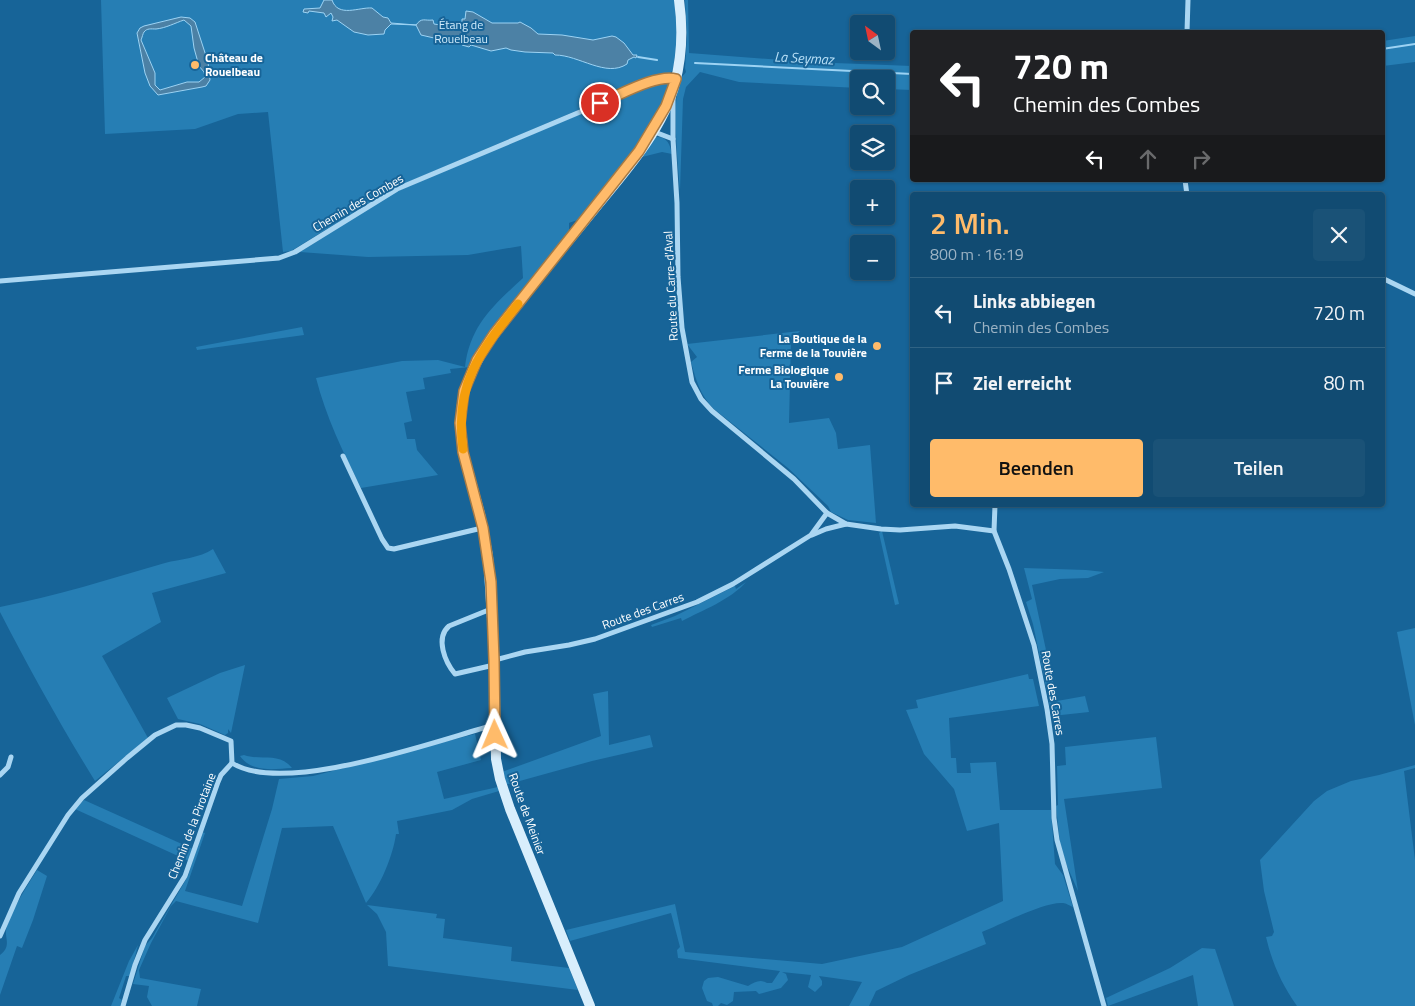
<!DOCTYPE html>
<html lang="de">
<meta charset="utf-8">
<style>
:root{--surface:#114b72;--page:#1a5277;--text:#f1f3f6;--muted:#9cb3c4;--line:#306384;--accent:#ffbb6a}
body{margin:0;font-family:"Titillium Web",sans-serif;background:var(--page);color:var(--text);height:100vh;display:flex;flex-direction:column;font-size:19px;white-space:nowrap}
*{box-sizing:border-box;margin:0}
p{font-size:16px;color:var(--muted)}
.icon{flex:none;width:28px;height:28px;fill:none;stroke:currentColor;stroke-width:2;stroke-linecap:round;stroke-linejoin:round}
.map{position:relative;flex:1;overflow:hidden}
.sheet{position:absolute;left:910px;top:192px;width:475px;height:315px;display:flex;flex-direction:column;background:var(--surface);border-radius:5px;box-shadow:0 1px 4px #0004,0 0 0 1px var(--line)}
.sheet>*{flex:none}
.guide{position:absolute;left:910px;top:30px;width:475px;height:152px;border-radius:5px;box-shadow:0 1px 4px #0004,0 0 0 1px var(--line);background:#202124;color:#fff;overflow:hidden}
.needle{width:32px;rotate:327deg}
.controls{position:absolute;left:850px;top:15px;display:grid;gap:10px}
.controls a{display:grid;place-items:center;width:45px;height:45px;border-radius:5px;background:var(--surface);box-shadow:0 1px 4px #0004,0 0 0 1px var(--line);font-size:25px}
.pin{position:absolute;display:grid;place-items:center;width:42px;height:42px;color:#fff;margin:-21px;border:2px solid #fff;border-radius:50%;box-shadow:0 1px 5px #0007}
.me{position:absolute;width:55px;margin:-28px;rotate:359deg;stroke-linejoin:round;filter:drop-shadow(0 0 4px #0008)}
.turn{display:flex;align-items:center;gap:18px;height:105px;padding:0 20px;font-size:22px}
.turn .icon{width:65px;height:65px;stroke-width:2.5}
.turn b{display:block;font-size:35px;line-height:42px}
.lanes{display:flex;align-items:center;height:48px;padding:0 20px;background:#0003;justify-content:center;gap:25px;direction:ltr}
.lanes .off{opacity:.35}
.round{display:grid;place-items:center;flex:none;width:52px;height:52px;border-radius:5px;background:var(--page)}
.head{display:flex;align-items:center;justify-content:space-between;height:85px;padding:0 20px}
h1{font-size:30px;font-weight:600;line-height:38px;color:var(--accent)}
.button{display:flex;gap:10px;margin-top:auto;padding:10px 20px}
.button a{flex:1;height:58px;border-radius:5px;background:var(--accent);color:#111;font-size:20px;font-weight:600;line-height:58px;text-align:center}
.button a+a{background:var(--page);color:var(--text)}
ul{padding:0;list-style:none}
li{display:flex;align-items:center;gap:15px;height:70px;padding:0 20px;border-top:1px solid var(--line)}
li div{flex:1}
li b{display:block;font-size:19px}
li em{font-style:normal}
.map>svg:first-child{display:block}
.green{fill:#267eb4;fill-rule:evenodd}
.water{fill:#4c81a5;stroke:#9cd3f4;fill-rule:evenodd}
.lines{fill:none;stroke-linecap:round;stroke-linejoin:round}
.stream{stroke:#9cd3f4;stroke-width:2}
.street{stroke:#aad6f2;stroke-width:5}
.secondary{stroke:#d8eefc;stroke-width:10}
.route-casing{stroke:#a67a45;stroke-width:12}
.route{stroke:#ffbb6a;stroke-width:9}
.slow{stroke:#f59e0b;stroke-width:9}
.poi-dot{fill:#ffbb6a;stroke:#176498;stroke-width:2}
.labels{text-anchor:middle;stroke-width:4;stroke-linejoin:round;paint-order:stroke}
.park-label{font-size:12px;fill:#d1ecfc;stroke:#176498}
.poi-label{font-size:12px;font-weight:bold;fill:#fff;stroke:#176498;text-anchor:end}
.street-label{font-size:12px;fill:#fff;stroke:#176498}
.water-label{font-size:14px;font-style:italic;fill:#bae1f8;stroke:#176498}
</style>
<div class="map">
<svg width="1415" height="1006" viewBox="0 0 1415 1006">
<rect width="100%" height="100%" fill="#176498"/>
<g class="green">
<path d="M101,0h574l3,35 -5,35 -4,4 -11,2 -264,112 -103,63 -8,1 -15,-140 -30,2 -43,15 -90,5zM181,17l14,5 13,40 2,18 -4,6 -4,1 -44,8c-15,-16 -16,-42 -21,-62z"/>
<path d="M685,0h3l1,53 120,9 103,4v24l-26,-1v-10h-27v9l-120,-6 -39,-10 -14,15 -3,12 -3,91c-2,-22 -9,-95 1,-112 1,-2 4,-4 5,-6l-1,-4 2,-30z"/>
<polygon points="184,20 186,20 192,27 194,48 201,69 204,72 205,77 199,82 187,82 160,90 158,89 155,85 155,73 141,40 144,31 150,28 155,29"/>
<polygon points="1415,36 1415,62 1383,66 1383,41"/>
<path d="M664,81l4,1c7,22 -54,95 -68,114 -5,6 -10,16 -17,21 -3,3 -10,4 -14,6v9l-38,48 -61,87 -20,2 1,4 -28,5 2,11 -19,3 6,29 -8,2 3,16h8l2,11 21,25 -77,13c-18,-36 -35,-71 -45,-110l86,-17 36,-1 27,7c5,-42 29,-62 58,-89l-2,-32 -53,9 -100,2 -68,-5 95,-60 259,-109z"/>
<path d="M655,137c12,-1 15,7 17,17l-10,-2 -20,5z"/>
<polygon points="302,327 304,335 197,350 196,347"/>
<path d="M800,331l-9,9 -2,83 40,-5 7,15 2,16 32,-4 6,78 -28,-3 -17,-8 -3,-6 -40,-38 -74,-59c-14,-14 -18,-29 -23,-47l6,-5 -10,-13z"/>
<polygon points="882,531 899,604 895,605 879,533"/>
<path d="M213,549l13,24 -74,20 9,29 -59,34 46,82 -53,43c-34,-55 -65,-111 -95,-169v-5c56,-11 110,-28 165,-44 15,-4 35,-5 48,-14z"/>
<polygon points="1024,568 1086,570 1104,572 1088,578 1060,579 1032,585 1057,701 1085,696 1089,712 1052,716 1033,624 1026,602 1032,599"/>
<path d="M746,582c-16,18 -43,28 -64,39l-1,-3 -29,9 -1,-2 24,-9 60,-30 1,3z"/>
<polygon points="1415,628 1415,725 1397,632"/>
<polygon points="245,665 231,733 228,729 228,733 225,735 200,724 178,719 167,698 220,673"/>
<path d="M1028,674l1,5h4l6,27 -90,12 2,40h5l1,15h14l-1,-10 26,-1 4,48h51l4,54 8,11 10,32c-3,-1 -7,-4 -10,-4 -18,-2 -63,22 -81,29l4,12 -77,31 -33,16 -7,15h-20l13,-24 -43,-6 3,5v4l-7,7 -7,-5 3,-12 -29,-3 4,2 2,6 -7,8 -22,6 -3,-3 -22,1 -1,9 -6,4 -6,-2 -3,3h-5l-1,-3 -5,-2 -5,-13 2,-7 4,-3 10,-1 30,9c7,-4 12,-7 19,-3h5l8,-12 -102,-13 -1,-8 3,-3 -9,-34 -101,28 -4,-11 109,-26 10,48 137,12 80,-17 101,-46 -4,-78 -32,8 -13,-42 -30,-35 -18,-44 12,-2 -2,-8z"/>
<polygon points="608,691 609,745 650,735 653,747 592,761 505,785 502,772 601,736 593,694"/>
<path d="M475,734l6,26 -44,12 7,27 54,-12 1,4 -27,8 -20,11 -55,11 2,13h-3c-3,22 -16,53 -30,69l-33,-77 -51,2 -24,95 -82,-22 -5,5 -20,37 -12,27 1,8 61,11 -4,17h-45l-5,-9 2,-11 -16,-2 12,-38 7,-8 36,-62 14,-44 3,1 -20,58 57,15 30,-97 7,-30 34,-3z"/>
<polygon points="1156,737 1162,788 1064,799 1078,891 1067,866 1060,844 1056,806 1058,805 1057,766 1066,765 1065,747"/>
<path d="M244,755c18,6 35,-3 48,13 -18,1 -40,5 -52,-12z"/>
<path d="M1415,765v3l-11,3 11,89v146h-118c-15,-21 -25,-43 -31,-69l6,-1 2,-4 -10,-41 -4,-31 54,-59 13,-10 24,-10 28,-6z"/>
<polygon points="84,800 193,849 189,861 75,809"/>
<path d="M37,870l10,6 -14,44 -11,28 -5,-2 -17,49v-40c13,-10 3,-17 7,-29 7,-20 19,-38 30,-56z"/>
<polygon points="367,905 437,914 436,918 445,919 443,938 512,947 511,961 569,968 578,990 388,966 386,932 377,914"/>
<polygon points="138,945 130,976 126,976 119,998 122,1000 120,1006 111,1006 129,961"/>
<polygon points="1202,948 1215,949 1234,1006 1198,1006 1193,975 1108,1006 1106,998 1170,968"/>
</g>
<g class="water">
<path d="M324,0h8c6,18 27,7 40,8l11,9 5,1 3,5 25,2c6,-8 8,-4 17,-5l1,4 13,2 8,3 7,-5v-5h3l1,-8 7,1 19,11h26l2,-1 11,6 7,6 24,1 31,5 19,-4 4,1 8,6 9,12h4l-1,3 -2,-1 -6,3 -1,4c-21,14 -48,-9 -72,-9l-2,-2 -28,-1 -14,-2 -5,-2 -15,3 -20,-6 -2,2 -7,-2 -3,-4c-9,0 -13,1 -21,-5l-4,2 -13,-3 -5,-10 -25,-1 -6,6 -1,4 -16,1 -14,-3 -17,-12 -5,1 1,-4 -2,-4 -5,4 -2,-4 -15,-2 -1,2 -5,-1 1,-3 16,-1z"/>
<path d="M181,17l9,1 5,4 13,40 2,18 -4,6 -4,1 -44,8 -8,-9 -5,-13 -8,-40 3,-5 4,-2zM184,20l7,6 3,22 5,18 5,6 1,5 -6,5h-12l-27,8 -5,-5v-12l-14,-33c1,-2 2,-7 3,-8 3,-4 7,-3 12,-3 10,-1 19,-6 28,-9z"/>
</g>
<g class="lines">
<g class="stream">
<polyline points="1382,49 1415,44"/>
<polyline points="638,57 657,60"/>
<polyline points="695,63 912,74"/>
</g>
<g class="street">
<polyline points="1187,32 1188,0"/>
<polyline points="673,98 673,139 677,203 678,277 682,328 692,382 701,399 712,411 794,479 827,513"/>
<polyline points="652,131 673,139"/>
<polyline points="1185,180 1187,195"/>
<polyline points="1382,278 1415,294"/>
<polyline points="0,281 279,258 295,252 397,189 656,80 667,77 676,79"/>
<polyline points="343,456 382,539 388,548 394,549 482,528"/>
<polyline points="995,505 994,531 1009,569 1034,645 1047,709 1052,744 1054,818 1057,840 1104,1006"/>
<polyline points="812,535 826,529 846,524"/>
<path d="M491,609l-42,17c-14,12 -4,36 6,48l39,-9"/>
<polyline points="495,660 525,652 569,645 595,639 697,602 733,584 811,535 827,513 846,524 881,529 900,530 955,526 994,531"/>
<polyline points="0,775 8,767 11,757"/>
<path d="M0,936l19,-43 49,-78 14,-17 45,-40 28,-23 21,-10h10l14,3 31,13 1,22c52,33 203,-22 262,-38"/>
<polyline points="123,1006 135,965 145,940 185,876 218,782 221,775 232,763"/>
</g>
<path class="secondary" d="M590,1006l-80,-197 -10,-30 -4,-20 -2,-109 -6,-94 -8,-42 -17,-62 -2,-17v-24l3,-20 9,-22 12,-22c35,-48 74,-94 111,-140 29,-35 68,-79 79,-124 7,-27 8,-55 4,-83"/>
</g>
<g class="lines">
<defs>
<path id="route" d="M495,735l-1,-75 -3,-78 -8,-54 -20,-76 -3,-29 4,-32 13,-31 17,-26 145,-183 27,-45 10,-27c-20,-5 -56,16 -76,24"/>
</defs>
<use href="#route" class="route-casing"/>
<use href="#route" class="route"/>
<path class="slow" d="M463,449c-9,-65 17,-97 55,-145"/>
</g>
<g class="poi-dot">
<circle cx="195" cy="65" r="5"/>
<circle cx="877" cy="346" r="5"/>
<circle cx="839" cy="377" r="5"/>
</g>
<g class="labels">
<g class="park-label">
<text x="461" y="29">Étang de<tspan x="461" dy="14">Rouelbeau</tspan></text>
</g>
<g class="poi-label">
<text x="205" y="62" text-anchor="start">Château de<tspan x="205" dy="14">Rouelbeau</tspan></text>
<text x="867" y="343">La Boutique de la<tspan x="867" dy="14">Ferme de la Touvière</tspan></text>
<text x="829" y="374">Ferme Biologique<tspan x="829" dy="14">La Touvière</tspan></text>
</g>
<g class="street-label">
<text transform="translate(358 203) rotate(-30)" y="4">Chemin des Combes</text>
<text transform="translate(671 286) rotate(-93)" y="4">Route du Carre-d'Aval</text>
<text transform="translate(643 611) rotate(-20)" y="4">Route des Carres</text>
<text transform="translate(1053 693) rotate(80)" y="4">Route des Carres</text>
<text transform="translate(527 814) rotate(70)" y="4">Route de Meinier</text>
<text transform="translate(192 826) rotate(-69)" y="4">Chemin de la Pirotaine</text>
</g>
<g class="water-label">
<text transform="translate(804 58) rotate(3)" y="5">La Seymaz</text>
</g>
</g>
</svg>
<div class="controls">
<a><svg class="needle" viewBox="-14 -14 28 28"><path d="M0-13l5 13h-10z" fill="#e53935"/><path d="M0 13l5-13h-10z" fill="#9cb3c4"/></svg></a>
<a><svg class="icon" aria-label="search" viewBox="0 0 24 24"><circle cx="10" cy="10" r="6"/><path d="M15 15l6 6"/></svg></a>
<a><svg class="icon" aria-label="layers" viewBox="0 0 24 24"><path d="M12 4l9 5-9 5-9-5zM3 14l9 5 9-5"/></svg></a>
<a>+</a>
<a>−</a>
</div>
<div class="pin" style="left:600px;top:103px;background:#d93025"><svg class="icon" aria-label="arrive" viewBox="0 0 24 24"><path d="M6 21V4h12l-3 4 3 4H6"/></svg></div>
<svg class="me" style="left:495px;top:735px" viewBox="-20 -20 40 40"><path d="M0-17L14 15 0 8-14 15z" fill="#ffbb6a" stroke="#fff" stroke-width="4"/></svg>
<div class="guide">
<div class="turn"><svg class="icon" aria-label="left" viewBox="0 0 24 24"><path d="M17 20v-9H6M10 6l-5 5 5 5"/></svg><div><b>720 m</b>Chemin des Combes</div></div>
<div class="lanes"><svg class="icon" aria-label="left" viewBox="0 0 24 24"><path d="M17 20v-9H6M10 6l-5 5 5 5"/></svg><svg class="icon off" aria-label="ahead" viewBox="0 0 24 24"><path d="M12 20V5M6 11l6-6 6 6"/></svg><svg class="icon off" aria-label="right" viewBox="0 0 24 24"><path d="M7 20v-9h11M14 6l5 5-5 5"/></svg></div>
</div>
<section class="sheet">
<div class="head"><div><h1>2 Min.</h1><p>800 m · 16:19</p></div><a class="round"><svg class="icon" aria-label="close" viewBox="0 0 24 24"><path d="M6 6l12 12M18 6L6 18"/></svg></a></div>
<ul>
<li><svg class="icon" aria-label="left" viewBox="0 0 24 24"><path d="M17 20v-9H6M10 6l-5 5 5 5"/></svg><div><b>Links abbiegen</b><p>Chemin des Combes</p></div><em>720 m</em></li>
<li><svg class="icon" aria-label="arrive" viewBox="0 0 24 24"><path d="M6 21V4h12l-3 4 3 4H6"/></svg><div><b>Ziel erreicht</b></div><em>80 m</em></li>
</ul>
<div class="button"><a>Beenden</a><a>Teilen</a></div>
</section>
</div>
